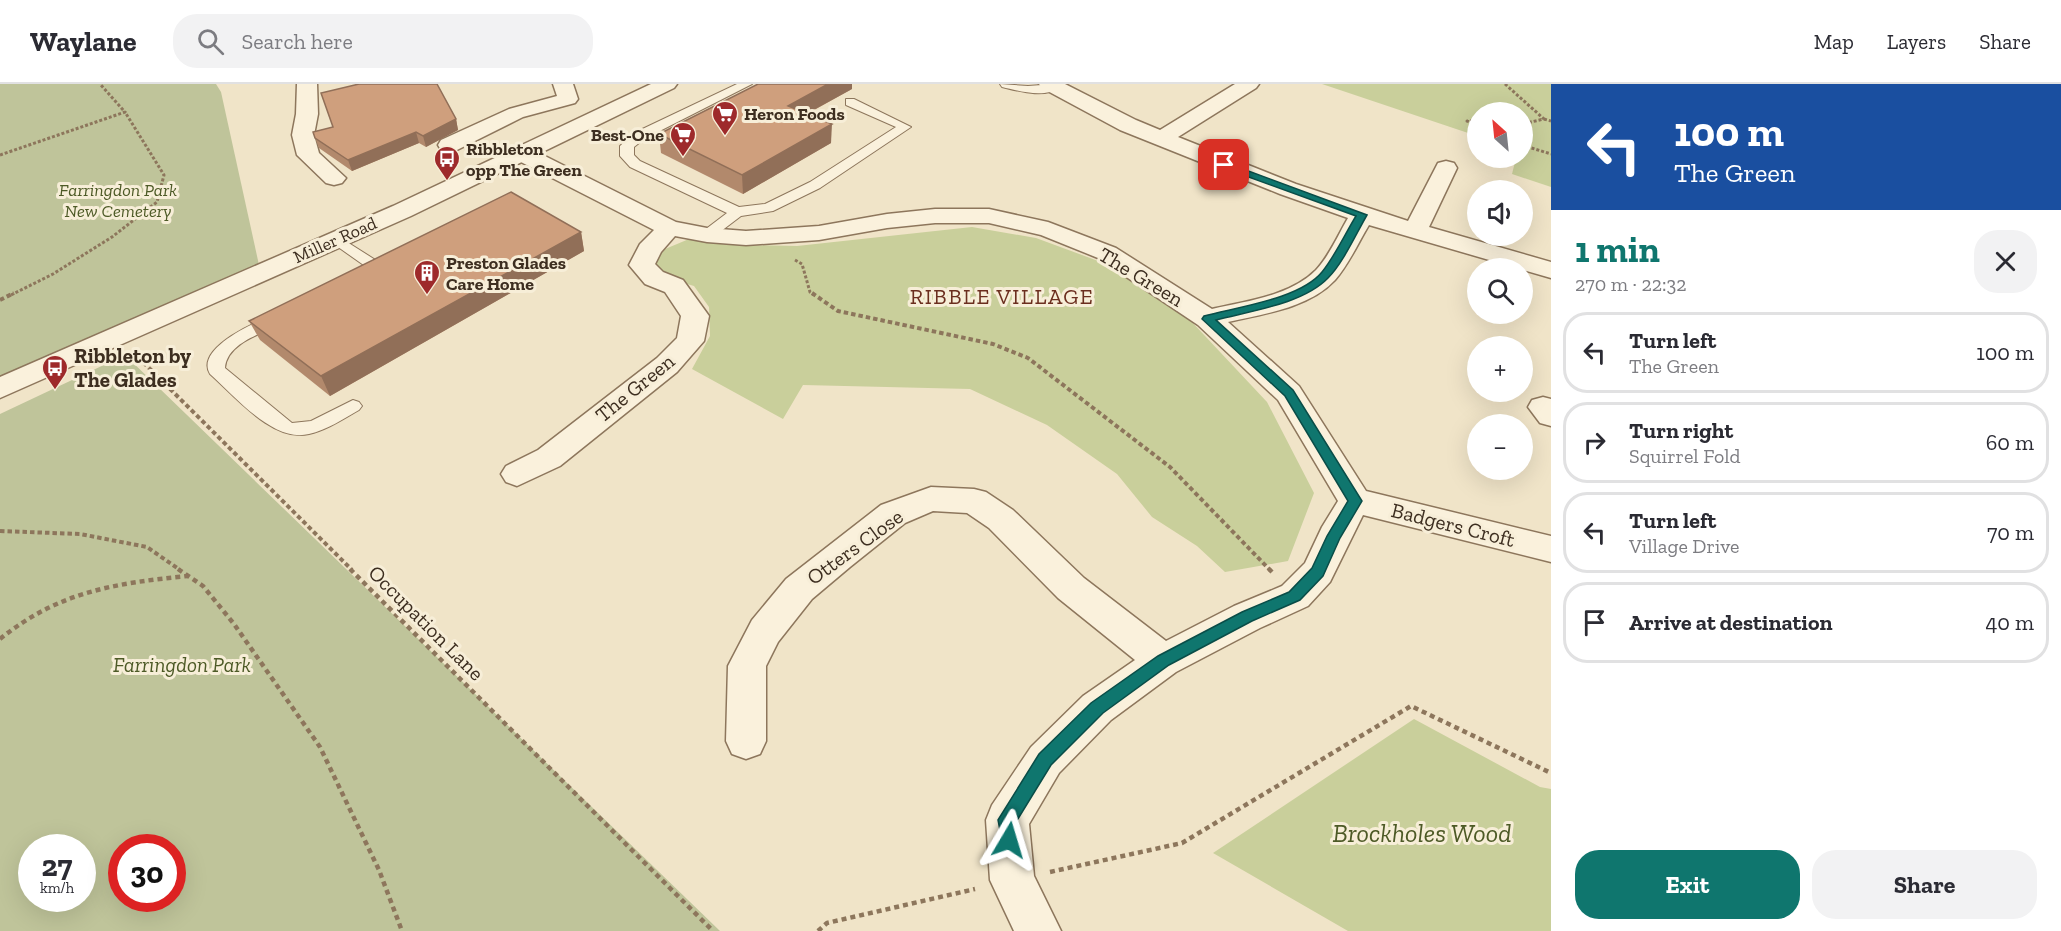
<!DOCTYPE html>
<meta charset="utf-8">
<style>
:root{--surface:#fff;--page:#f2f2f3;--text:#2b2b33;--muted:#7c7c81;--line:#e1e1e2;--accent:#0f766e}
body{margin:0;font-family:"Zilla Slab",serif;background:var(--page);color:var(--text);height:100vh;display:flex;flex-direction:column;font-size:22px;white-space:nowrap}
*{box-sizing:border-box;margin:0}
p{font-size:20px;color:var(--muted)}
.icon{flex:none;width:33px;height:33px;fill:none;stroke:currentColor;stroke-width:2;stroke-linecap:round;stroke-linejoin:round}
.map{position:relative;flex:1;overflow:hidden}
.panel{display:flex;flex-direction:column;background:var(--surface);width:510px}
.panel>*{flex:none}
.banner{background:#1a4fa0;color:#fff;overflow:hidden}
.needle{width:39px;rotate:333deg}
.tools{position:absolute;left:1467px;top:18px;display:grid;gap:12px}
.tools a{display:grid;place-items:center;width:66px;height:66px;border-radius:50%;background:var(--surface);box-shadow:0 6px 24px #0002;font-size:30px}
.speed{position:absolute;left:18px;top:750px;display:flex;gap:12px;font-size:30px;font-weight:700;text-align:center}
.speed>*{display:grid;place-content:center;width:78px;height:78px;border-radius:50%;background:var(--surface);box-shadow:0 6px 24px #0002;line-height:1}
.speed small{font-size:15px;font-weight:400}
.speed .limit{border:9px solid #d22;background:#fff;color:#111}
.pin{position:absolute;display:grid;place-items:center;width:51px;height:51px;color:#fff;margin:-26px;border-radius:12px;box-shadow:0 3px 9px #0006}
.me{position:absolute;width:66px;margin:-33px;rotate:7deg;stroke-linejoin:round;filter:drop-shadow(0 0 4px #0008)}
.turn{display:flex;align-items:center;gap:21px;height:126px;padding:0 24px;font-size:27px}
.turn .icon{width:78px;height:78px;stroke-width:2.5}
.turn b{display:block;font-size:42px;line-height:51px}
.round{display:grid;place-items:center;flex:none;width:63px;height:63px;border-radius:24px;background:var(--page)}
.overview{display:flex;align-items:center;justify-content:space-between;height:102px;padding:0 24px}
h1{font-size:36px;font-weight:700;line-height:45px;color:var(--accent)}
.button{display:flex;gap:12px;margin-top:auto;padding:12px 24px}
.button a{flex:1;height:69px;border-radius:24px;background:var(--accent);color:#fff;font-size:24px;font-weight:700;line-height:69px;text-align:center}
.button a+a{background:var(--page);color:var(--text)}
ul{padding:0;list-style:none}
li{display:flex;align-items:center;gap:18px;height:81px;margin:0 12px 9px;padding:0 12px;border:3px solid var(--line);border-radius:24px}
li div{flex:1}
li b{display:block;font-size:22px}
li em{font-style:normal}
header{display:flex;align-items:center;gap:36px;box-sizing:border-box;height:84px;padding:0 30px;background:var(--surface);border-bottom:2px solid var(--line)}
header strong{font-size:28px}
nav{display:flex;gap:33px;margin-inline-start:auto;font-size:21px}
.search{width:420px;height:54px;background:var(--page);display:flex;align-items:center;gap:15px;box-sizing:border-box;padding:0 21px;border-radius:24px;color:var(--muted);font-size:22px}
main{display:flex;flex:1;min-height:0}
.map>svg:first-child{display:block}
.green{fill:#c9cf9b}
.cemetery{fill:#bfc49a;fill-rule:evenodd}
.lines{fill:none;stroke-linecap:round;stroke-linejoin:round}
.service-casing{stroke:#8d765c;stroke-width:2}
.minor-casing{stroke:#8d765c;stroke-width:3}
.tertiary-casing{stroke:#8d765c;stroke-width:3}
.path-far2{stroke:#8d765c;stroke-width:3;stroke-dasharray:3 2;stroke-linecap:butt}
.path-far1{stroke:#8d765c;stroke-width:4;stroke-dasharray:4.5 3;stroke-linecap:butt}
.path{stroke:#8d765c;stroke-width:4.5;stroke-dasharray:5 4;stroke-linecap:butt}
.service{fill:#faf1dc;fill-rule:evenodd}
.minor{fill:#faf1dc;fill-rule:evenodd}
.tertiary{fill:#faf1dc;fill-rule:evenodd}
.wall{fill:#b2896c}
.shaded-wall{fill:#916f58}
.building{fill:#cf9f7d;stroke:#916f58;stroke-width:1.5}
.route{fill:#0f766e;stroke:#0a4d48;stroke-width:1.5}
.labels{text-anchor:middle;stroke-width:6;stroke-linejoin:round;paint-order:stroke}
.far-poi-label{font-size:18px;font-weight:bold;fill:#3d2e20;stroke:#f7eed8;text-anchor:start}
.far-park-label{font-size:18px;font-style:italic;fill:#4d5a26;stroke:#f7eed8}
.far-street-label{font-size:18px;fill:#3d2e20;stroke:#f7eed8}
.street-label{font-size:21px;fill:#3d2e20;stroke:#f7eed8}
.poi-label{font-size:21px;font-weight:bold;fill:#3d2e20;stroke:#f7eed8;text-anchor:start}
.park-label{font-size:21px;font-style:italic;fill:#4d5a26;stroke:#f7eed8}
.neighbourhood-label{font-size:22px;letter-spacing:1.5px;fill:#6b2e1e;stroke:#f7eed8}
.near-park-label{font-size:26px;font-style:italic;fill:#4d5a26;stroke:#f7eed8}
</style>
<header>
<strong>Waylane</strong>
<div class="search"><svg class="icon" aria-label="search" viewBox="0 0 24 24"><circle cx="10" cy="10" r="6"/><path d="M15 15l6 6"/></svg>Search here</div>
<nav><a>Map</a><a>Layers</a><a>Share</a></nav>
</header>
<main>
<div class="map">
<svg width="1551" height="847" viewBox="0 0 1551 847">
<rect width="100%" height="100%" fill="#f0e4c8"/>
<g class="green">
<polygon points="1322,0 1551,0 1551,103 1512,90 1516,74 1522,74 1522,28 1478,28 1477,52"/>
<polygon points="972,143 1036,154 1109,181 1190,236 1267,318 1314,409 1288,477 1225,488 1197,462 1152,433 1117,390 1047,341 970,305 803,301 783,335 692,285 710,252 709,223 694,202 667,194 652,182 658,168 689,155 742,161 797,162"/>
<polygon points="1414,635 1540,703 1551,705 1551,847 1348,847 1213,769"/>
</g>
<g class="cemetery">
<polygon points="0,0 216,0 221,8 259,181 0,297"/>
<path d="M125,271l595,576h-720v-517zM32,764h50v50h-50zM122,764h50v50h-50z"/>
</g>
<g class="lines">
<defs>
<g id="service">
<polygon points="737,0 752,0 644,55 634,63 634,71 640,77 739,123 765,120 810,98 896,43 846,21 846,15 854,15 911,43 820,104 773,127 741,132 712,154 702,154 700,151 702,148 727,129 630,83 620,72 620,62 634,49"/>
<path d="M1000,0l28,2 28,-2 4,3c-15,12 -41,4 -58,0z"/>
<path d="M336,151l41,26 4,7c-7,8 -19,16 -29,13l-3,-3 16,-12 -34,-24 -2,-3z"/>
<path d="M278,230l6,1 2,4 -2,4c-20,10 -57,19 -59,45l67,55 19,-2 42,-21 6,2 3,4 -3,4c-16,9 -32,20 -50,24 -36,9 -74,-38 -99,-60 -16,-26 50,-55 68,-60z"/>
</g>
<g id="minor">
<polygon points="297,0 317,0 318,30 314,51 319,69 346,94 342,99 334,101 326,99 297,71 292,51 296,30"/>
<polygon points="553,0 573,0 578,15 575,19 523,33 457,66 449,68 441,66 438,61 441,56 509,25 557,12"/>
<path d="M1039,0h26l71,36 24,10 75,-46h24l-3,4 -78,49 118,47 112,37 30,-58 8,-2 8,2 3,5 -28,59 122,35v16l-182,-53c-11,18 -20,39 -34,55 -26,28 -72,34 -107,42l71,64 67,105 185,45v26l-188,-47 -33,67 -22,24 -48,22 -84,44 -65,48 -52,53 -30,51 5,52 27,55h-47l-24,-51 -4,-60 6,-15 39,-58 52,-51 52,-36 -77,-62 -69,-70 -22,-15 -34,-2 -28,12 -55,44 -38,32 -34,43 -12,24v75l-6,13 -14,5 -14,-5 -6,-13 2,-75 24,-46 34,-41 95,-74 50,-18 43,2 12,3 27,18 71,68 82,63 68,-35 48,-20 23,-23 17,-36 16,-26 -60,-101 -80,-75 -100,-67 -57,-23 -52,-12h-54l-48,5 -68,12 -73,5 -39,-3 -32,-6 -14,16 -6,12 8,8 20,8 26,36 -5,25 -27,31 -117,94 -43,20 -11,-4 -5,-8 5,-8 32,-16 119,-92 20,-20 4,-22 -16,-24 -20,-8 -16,-19 11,-21 14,-14 -139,-71 -3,-5 3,-5 8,-2 8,2 145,73 31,6 39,3 73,-5 68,-12 48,-5h54l59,13 68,26 96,61c35,-8 78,-13 104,-39 14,-15 22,-35 32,-52l-68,-24 -160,-64 -78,-42z"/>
<polygon points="1543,313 1551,315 1551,342 1540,339 1528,323 1532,316"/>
</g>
<polygon id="tertiary" points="651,0 677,0 674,4 411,132 0,314 0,293 393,122"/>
</defs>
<use href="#service" class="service-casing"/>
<use href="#minor" class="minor-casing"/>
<use href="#tertiary" class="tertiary-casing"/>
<g class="path-far2">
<polyline points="1505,0 1544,35 1522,40"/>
<polyline points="1544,35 1551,37"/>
<polyline points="1478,37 1467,37 1478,41"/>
<polyline points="1522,61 1551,70"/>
<polyline points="0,71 125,28 100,0"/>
<polyline points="795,176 802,180 810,208 814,211"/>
<polyline points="11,211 53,190 112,153 157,118 164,91 125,28"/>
</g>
<g class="path-far1">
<polyline points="812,209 838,227 993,260 1028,274 1170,383 1270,486"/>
<polyline points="0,216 14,209"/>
<polyline points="138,273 352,486"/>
<polyline points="0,447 80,450 147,463 180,486"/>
</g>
<g class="path">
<polyline points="178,485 203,502 234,540 320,663 379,786 402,847"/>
<polyline points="350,485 713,847"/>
<polyline points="1269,485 1272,488"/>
<path d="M0,555c58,-47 115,-56 188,-63"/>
<polyline points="1050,788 1182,759 1411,622 1551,689"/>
<polyline points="818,847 827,839 975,805"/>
</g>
<use href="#service" class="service"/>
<use href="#minor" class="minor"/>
<use href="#tertiary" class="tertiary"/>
</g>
<g class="wall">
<polygon points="852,5 807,30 831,59 743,110 661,69 659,50"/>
<polygon points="456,35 458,46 426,63 419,59 352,87 319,64 313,48 333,43"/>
<polygon points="581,148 584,167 330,312 260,256 249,237"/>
</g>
<g class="shaded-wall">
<polygon points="828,0 852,0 852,5 788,40 788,22"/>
<polygon points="456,35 458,46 426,63 423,52"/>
<polygon points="832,40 831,59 743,110 742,91"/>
<polygon points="416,48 419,59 352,87 348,76"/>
<polygon points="581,148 584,167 330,312 321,292"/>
</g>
<g class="building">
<polygon points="359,0 437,0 456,35 423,52 416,48 348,76 315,54 313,48 333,43 321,9"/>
<polygon points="758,0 828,0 788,22 832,40 742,91 659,50"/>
<polygon points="511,108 581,148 321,292 249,237"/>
</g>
<path class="route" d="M1221,79h6l140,52c-11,19 -24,48 -39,63 -25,26 -78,33 -112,42l77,70 69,111 -22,37 -17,38 -23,24 -48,21 -83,44 -66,48 -52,52 -35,57 2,18 -3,6 -6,3 -6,-3 -5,-26 41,-66 52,-51 67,-47 84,-44 47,-20 23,-24 15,-32 21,-35 -63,-105 -83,-77 2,-3c33,-9 96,-17 118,-44 13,-16 23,-38 34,-56l-135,-49z"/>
<defs>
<symbol id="supermarket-pin" viewBox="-11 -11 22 30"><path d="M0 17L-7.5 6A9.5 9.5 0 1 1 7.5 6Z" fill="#9e2a2b" stroke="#f7eed8"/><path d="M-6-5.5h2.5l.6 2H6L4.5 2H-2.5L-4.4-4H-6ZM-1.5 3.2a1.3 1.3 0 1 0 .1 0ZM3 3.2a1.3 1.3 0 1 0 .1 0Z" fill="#fff"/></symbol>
<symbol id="bus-pin" viewBox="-11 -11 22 30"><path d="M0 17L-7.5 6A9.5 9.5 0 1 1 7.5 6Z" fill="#9e2a2b" stroke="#f7eed8"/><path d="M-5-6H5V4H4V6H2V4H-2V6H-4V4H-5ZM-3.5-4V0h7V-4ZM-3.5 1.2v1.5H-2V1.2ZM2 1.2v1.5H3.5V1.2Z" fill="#fff"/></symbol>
<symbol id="building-pin" viewBox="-11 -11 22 30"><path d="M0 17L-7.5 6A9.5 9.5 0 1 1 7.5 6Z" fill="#9e2a2b" stroke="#f7eed8"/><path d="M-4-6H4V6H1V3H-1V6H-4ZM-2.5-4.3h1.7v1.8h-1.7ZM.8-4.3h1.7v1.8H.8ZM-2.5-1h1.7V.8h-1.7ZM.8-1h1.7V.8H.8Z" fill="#fff"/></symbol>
</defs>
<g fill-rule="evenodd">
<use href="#supermarket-pin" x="710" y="15" width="30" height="40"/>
<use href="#supermarket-pin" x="668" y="36" width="30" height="40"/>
<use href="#bus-pin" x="432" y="60" width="30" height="40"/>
<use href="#building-pin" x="412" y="174" width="30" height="40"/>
<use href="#bus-pin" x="40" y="269" width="30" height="40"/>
</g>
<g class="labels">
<g class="far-poi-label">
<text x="744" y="36">Heron Foods</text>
<text x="664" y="57" text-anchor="end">Best-One</text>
<text x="466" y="71">Ribbleton<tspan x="466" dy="21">opp The Green</tspan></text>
<text x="446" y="185">Preston Glades<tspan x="446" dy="21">Care Home</tspan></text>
</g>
<g class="far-park-label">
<text x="118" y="112">Farringdon Park<tspan x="118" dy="21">New Cemetery</tspan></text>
</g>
<g class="far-street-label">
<text transform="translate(335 156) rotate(-24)" y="6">Miller Road</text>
</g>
<g class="street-label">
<text transform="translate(1141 193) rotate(31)" y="7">The Green</text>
<text transform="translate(635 304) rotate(-39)" y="7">The Green</text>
<text transform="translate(1453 441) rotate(14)" y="7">Badgers Croft</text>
<text transform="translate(855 463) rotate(-36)" y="7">Otters Close</text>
<text transform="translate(426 539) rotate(45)" y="7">Occupation Lane</text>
</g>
<g class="poi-label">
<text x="74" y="279">Ribbleton by<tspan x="74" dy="24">The Glades</tspan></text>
</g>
<g class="park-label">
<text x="182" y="588">Farringdon Park</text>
</g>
<g class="neighbourhood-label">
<text x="1002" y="220">RIBBLE VILLAGE</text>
</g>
<g class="near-park-label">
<text x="1422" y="758">Brockholes Wood</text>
</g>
</g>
</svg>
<div class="tools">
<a><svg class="needle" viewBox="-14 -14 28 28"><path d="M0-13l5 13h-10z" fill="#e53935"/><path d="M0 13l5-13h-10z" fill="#7c7c81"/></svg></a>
<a><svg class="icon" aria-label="sound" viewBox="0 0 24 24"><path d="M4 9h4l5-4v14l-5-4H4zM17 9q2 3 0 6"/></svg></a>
<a><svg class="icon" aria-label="search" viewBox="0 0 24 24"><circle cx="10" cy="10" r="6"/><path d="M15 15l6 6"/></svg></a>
<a>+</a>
<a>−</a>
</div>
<div class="speed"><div>27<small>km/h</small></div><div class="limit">30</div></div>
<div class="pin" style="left:1224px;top:81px;background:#d93025"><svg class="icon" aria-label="arrive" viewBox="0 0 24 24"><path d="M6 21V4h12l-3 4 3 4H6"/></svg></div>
<svg class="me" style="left:1009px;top:756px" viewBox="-20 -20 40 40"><path d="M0-17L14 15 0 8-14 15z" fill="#0f766e" stroke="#fff" stroke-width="4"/></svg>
</div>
<section class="panel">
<div class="banner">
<div class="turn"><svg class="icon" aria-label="left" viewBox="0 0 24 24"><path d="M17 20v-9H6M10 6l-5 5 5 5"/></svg><div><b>100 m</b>The Green</div></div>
</div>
<div class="overview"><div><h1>1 min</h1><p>270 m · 22:32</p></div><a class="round"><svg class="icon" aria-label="close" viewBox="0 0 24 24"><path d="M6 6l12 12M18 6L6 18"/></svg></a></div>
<ul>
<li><svg class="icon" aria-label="left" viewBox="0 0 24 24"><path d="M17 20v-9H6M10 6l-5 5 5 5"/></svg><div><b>Turn left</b><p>The Green</p></div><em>100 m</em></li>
<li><svg class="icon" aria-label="right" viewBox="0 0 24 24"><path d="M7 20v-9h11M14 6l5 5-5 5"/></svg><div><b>Turn right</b><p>Squirrel Fold</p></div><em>60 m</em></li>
<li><svg class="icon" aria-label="left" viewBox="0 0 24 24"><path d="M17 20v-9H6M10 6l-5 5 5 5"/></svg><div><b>Turn left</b><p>Village Drive</p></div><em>70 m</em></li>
<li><svg class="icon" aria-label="arrive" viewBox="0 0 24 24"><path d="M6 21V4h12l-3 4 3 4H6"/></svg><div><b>Arrive at destination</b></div><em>40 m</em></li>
</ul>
<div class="button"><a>Exit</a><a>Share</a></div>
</section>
</main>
